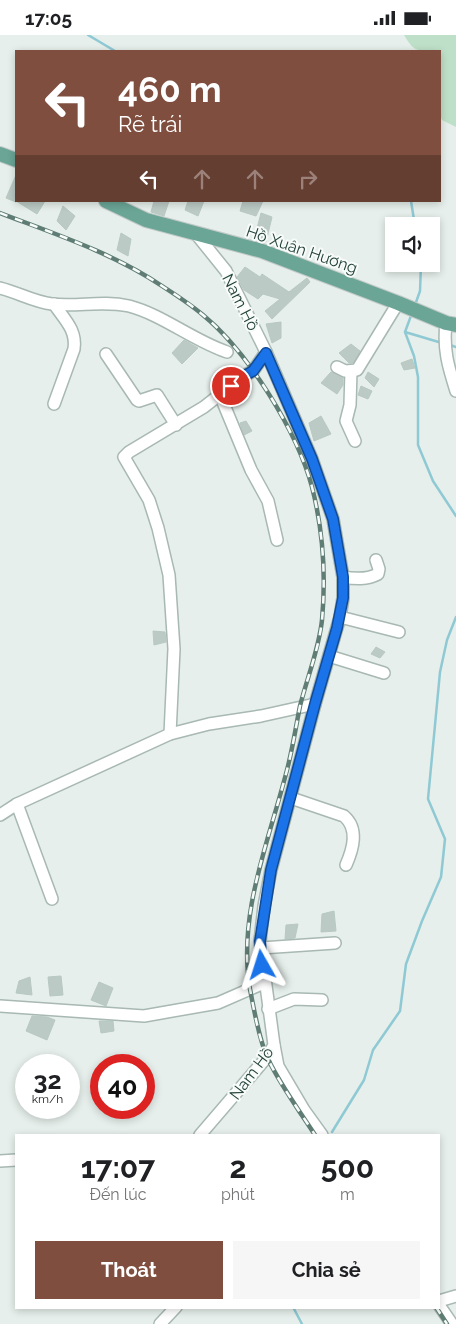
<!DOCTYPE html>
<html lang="vi">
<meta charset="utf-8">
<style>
:root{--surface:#fff;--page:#f6f6f6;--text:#202124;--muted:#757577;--accent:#7f4e3f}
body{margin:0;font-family:Raleway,sans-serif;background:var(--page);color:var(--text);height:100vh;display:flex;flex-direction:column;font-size:19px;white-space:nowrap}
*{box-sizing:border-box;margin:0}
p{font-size:16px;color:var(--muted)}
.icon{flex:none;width:28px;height:28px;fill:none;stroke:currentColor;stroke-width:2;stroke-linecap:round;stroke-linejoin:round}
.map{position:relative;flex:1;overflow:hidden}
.details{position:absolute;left:15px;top:1099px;width:425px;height:175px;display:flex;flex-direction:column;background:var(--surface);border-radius:0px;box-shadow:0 2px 8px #0003}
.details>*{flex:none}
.hud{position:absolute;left:15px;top:15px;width:426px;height:152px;border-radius:0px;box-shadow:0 2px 8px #0003;background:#7f4e3f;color:#fff;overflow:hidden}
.controls{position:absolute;left:385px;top:182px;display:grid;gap:10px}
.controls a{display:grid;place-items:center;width:55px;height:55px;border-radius:0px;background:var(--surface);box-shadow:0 2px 8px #0003;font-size:25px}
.speed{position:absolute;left:15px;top:1019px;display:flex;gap:10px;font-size:25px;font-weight:700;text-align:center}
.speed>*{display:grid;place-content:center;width:65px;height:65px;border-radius:50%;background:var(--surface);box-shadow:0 2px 8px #0003;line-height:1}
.speed small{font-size:12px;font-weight:400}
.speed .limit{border:8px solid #d22;background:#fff;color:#111}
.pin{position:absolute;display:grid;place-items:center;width:42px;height:42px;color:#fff;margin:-21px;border:2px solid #fff;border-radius:50%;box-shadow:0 1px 5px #0007}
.me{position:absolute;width:55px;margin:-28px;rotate:354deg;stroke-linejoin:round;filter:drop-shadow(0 0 4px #0008)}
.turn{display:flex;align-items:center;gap:18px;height:105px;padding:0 20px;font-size:22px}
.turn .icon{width:65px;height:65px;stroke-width:2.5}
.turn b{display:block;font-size:35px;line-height:42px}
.lanes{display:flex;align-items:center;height:48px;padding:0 20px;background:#0003;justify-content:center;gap:25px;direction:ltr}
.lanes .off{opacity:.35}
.eta{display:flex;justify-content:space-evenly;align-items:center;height:85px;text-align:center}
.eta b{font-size:30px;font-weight:700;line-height:35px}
.button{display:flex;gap:10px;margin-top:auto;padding:10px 20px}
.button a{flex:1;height:58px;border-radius:0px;background:var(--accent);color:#fff;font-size:20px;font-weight:700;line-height:58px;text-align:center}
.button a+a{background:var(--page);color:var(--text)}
.status{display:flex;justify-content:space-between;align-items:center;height:35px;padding:0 25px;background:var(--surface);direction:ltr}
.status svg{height:14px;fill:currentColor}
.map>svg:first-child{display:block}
.green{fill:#bfe0c8}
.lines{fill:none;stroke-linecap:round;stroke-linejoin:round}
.stream{stroke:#8ec9d4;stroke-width:2.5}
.building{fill:#bbcac4;stroke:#b8c9c2}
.minor-casing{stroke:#a8b8b2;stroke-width:14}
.major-casing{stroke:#c2cac8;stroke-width:16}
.minor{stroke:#fff;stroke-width:11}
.major{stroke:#6aa596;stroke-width:14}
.rail-casing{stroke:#5f7d75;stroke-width:4.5}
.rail{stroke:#f7fbf9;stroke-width:2.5;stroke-dasharray:8;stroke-linecap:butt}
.route-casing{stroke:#114b97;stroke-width:12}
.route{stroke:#1a73e8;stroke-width:9}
.labels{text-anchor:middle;stroke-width:4;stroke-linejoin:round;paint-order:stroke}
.street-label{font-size:16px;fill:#24423a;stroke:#f7fbf9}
</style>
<div class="status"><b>17:05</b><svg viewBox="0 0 49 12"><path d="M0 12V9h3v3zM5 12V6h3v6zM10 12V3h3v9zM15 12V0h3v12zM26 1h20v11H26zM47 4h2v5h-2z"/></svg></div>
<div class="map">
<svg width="456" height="1289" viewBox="0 0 456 1289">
<rect width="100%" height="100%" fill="#e6efeb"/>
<path class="green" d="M404,0h52v92l-14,-7 -2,-5v-64c-21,0 -25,3 -36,-16z"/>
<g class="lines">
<g class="stream">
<polyline points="88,0 115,16"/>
<polyline points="411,166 415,191"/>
<polyline points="415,270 420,256 421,229"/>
<polyline points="412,278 405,297 414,321 418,342 418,410 433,446 456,481"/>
<polyline points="405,297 442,308"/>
<polyline points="450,310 456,312"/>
<polyline points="332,1097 364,1045 373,1015 400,976 406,929 422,886 441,842 445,804 428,764 440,637 447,605 456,582"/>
<polyline points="293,1272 302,1289"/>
</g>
</g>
<g class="building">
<polygon points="16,140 16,167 6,163"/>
<polygon points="16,166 45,166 37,179"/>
<polygon points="154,166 169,166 164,181 151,177"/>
<polygon points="188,166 204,166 198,181 185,175"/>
<polygon points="243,166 263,166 256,181 240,176"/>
<polygon points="63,171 75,181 66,195 57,186"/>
<polygon points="261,178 272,182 266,207 255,201"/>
<polygon points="121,198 131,204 128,221 117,215"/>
<polygon points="245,232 260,242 262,239 289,257 307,243 310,247 272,284 265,276 280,264 263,259 258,264 244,255 237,242"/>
<polygon points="281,287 281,303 272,308 266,289"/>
<polygon points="184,305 198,313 182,329 172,318"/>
<polygon points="351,309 360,316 353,328 349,328 339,318"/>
<polygon points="412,324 415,333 404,335 401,328"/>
<polygon points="331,337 343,343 343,350 337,359 321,348"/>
<polygon points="368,337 379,344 374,352 365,343"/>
<polygon points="361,351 372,356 368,364 358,360"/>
<polygon points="321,381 331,399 314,406 309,388"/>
<polygon points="246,386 252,396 244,400 240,388"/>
<polygon points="153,596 165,597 166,607 154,610"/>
<polygon points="376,612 385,617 380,623 371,619"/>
<polygon points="334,876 336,896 321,897 322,879"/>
<polygon points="298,889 295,903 285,904 286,890"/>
<polygon points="61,941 63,960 50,961 48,942"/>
<polygon points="30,942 32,960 16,958 19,946"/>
<polygon points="99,947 113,953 106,971 91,965"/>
<polygon points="32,981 47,982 55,985 47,1005 26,996"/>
<polygon points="99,986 113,986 114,996 101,998"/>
</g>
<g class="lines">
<defs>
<g id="minor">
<polyline points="197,200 226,236 266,317 312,424 333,484 343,542 343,563 340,582 315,669 271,835 264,871 260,906 274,1010 267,1022 200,1100"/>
<path d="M0,253c17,4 34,14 52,16 25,3 51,-4 77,2 34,9 63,34 98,46"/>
<path d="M54,269c10,15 23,26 20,45l-20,55"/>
<path d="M446,288c-3,26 2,43 10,68"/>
<polyline points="106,319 137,365 139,366 157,360 176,390"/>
<polyline points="337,332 345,336 357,335 398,268"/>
<polyline points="351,336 350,370 346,386 355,406"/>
<polyline points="220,360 251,435 268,466 277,505"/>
<path d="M343,542c12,2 24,3 35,-3l1,-5 -3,-9"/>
<polyline points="340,582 399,597"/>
<polyline points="329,621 384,638"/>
<polyline points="170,699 174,614 169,540 158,493 149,465 124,422 129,417 204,372 242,342 253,336 266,317"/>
<path d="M291,763l53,18c15,13 9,33 2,49"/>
<polyline points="17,769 52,864"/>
<polyline points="0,780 17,769 170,699 209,689 261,681 315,669"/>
<polyline points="261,913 335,908"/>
<polyline points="0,971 144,981 218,968 264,948"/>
<polyline points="268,974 294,964 322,965"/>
<polyline points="274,1010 278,1031 304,1075 322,1100"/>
<polyline points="0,1126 16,1125"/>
<polyline points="439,1266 456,1261"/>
<polyline points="439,1270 452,1289"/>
<polyline points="160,1289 176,1272"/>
</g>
<g id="major">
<polyline points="0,119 16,125"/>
<polyline points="106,166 146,185 262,216 398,268 446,288 456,290"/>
</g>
</defs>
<use href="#minor" class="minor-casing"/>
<use href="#major" class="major-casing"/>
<use href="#minor" class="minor"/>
<use href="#major" class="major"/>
<defs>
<g id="rail">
<path d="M0,178c55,21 113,40 162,73 14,9 28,18 41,29 45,37 94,116 109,172 11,43 14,89 10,133 -3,29 -15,58 -22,86 -4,20 -7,40 -12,60 -18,73 -51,147 -38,223 4,21 9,51 18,70 13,27 31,51 47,76"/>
<polyline points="436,1272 447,1289"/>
</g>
</defs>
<use href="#rail" class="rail-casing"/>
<use href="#rail" class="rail"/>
</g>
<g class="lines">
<defs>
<polyline id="route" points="231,351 242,342 253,336 266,318 312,424 333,484 343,542 343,563 337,593 315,669 271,835 260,906 262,930"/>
</defs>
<use href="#route" class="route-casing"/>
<use href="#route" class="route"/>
</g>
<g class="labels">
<g class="street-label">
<text transform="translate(302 214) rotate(19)" y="6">Hồ Xuân Hương</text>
<text transform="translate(241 267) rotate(63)" y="6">Nam Hồ</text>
<text transform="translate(251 1038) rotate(-53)" y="6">Nam Hồ</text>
</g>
</g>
</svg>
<div class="controls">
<a><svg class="icon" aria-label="sound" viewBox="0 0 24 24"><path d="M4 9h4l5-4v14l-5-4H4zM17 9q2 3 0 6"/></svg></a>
</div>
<div class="speed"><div>32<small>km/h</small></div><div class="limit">40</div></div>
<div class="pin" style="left:231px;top:351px;background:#d93025"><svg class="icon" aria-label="arrive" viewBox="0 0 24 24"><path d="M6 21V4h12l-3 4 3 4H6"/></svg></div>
<svg class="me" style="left:262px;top:930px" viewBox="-20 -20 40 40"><path d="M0-17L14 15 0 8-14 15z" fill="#1a73e8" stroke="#fff" stroke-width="4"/></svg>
<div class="hud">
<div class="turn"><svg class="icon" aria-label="left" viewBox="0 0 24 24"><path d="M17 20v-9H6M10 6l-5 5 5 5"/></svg><div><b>460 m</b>Rẽ trái</div></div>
<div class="lanes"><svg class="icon" aria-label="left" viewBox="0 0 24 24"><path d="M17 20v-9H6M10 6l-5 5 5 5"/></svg><svg class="icon off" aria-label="ahead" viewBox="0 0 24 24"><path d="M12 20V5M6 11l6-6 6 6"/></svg><svg class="icon off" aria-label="ahead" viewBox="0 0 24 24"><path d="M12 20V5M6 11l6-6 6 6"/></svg><svg class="icon off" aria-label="right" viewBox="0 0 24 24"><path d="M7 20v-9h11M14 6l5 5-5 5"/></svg></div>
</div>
<section class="details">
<div class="eta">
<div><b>17:07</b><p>Đến lúc</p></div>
<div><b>2</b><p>phút</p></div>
<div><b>500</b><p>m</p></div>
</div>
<div class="button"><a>Thoát</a><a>Chia sẻ</a></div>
</section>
</div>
